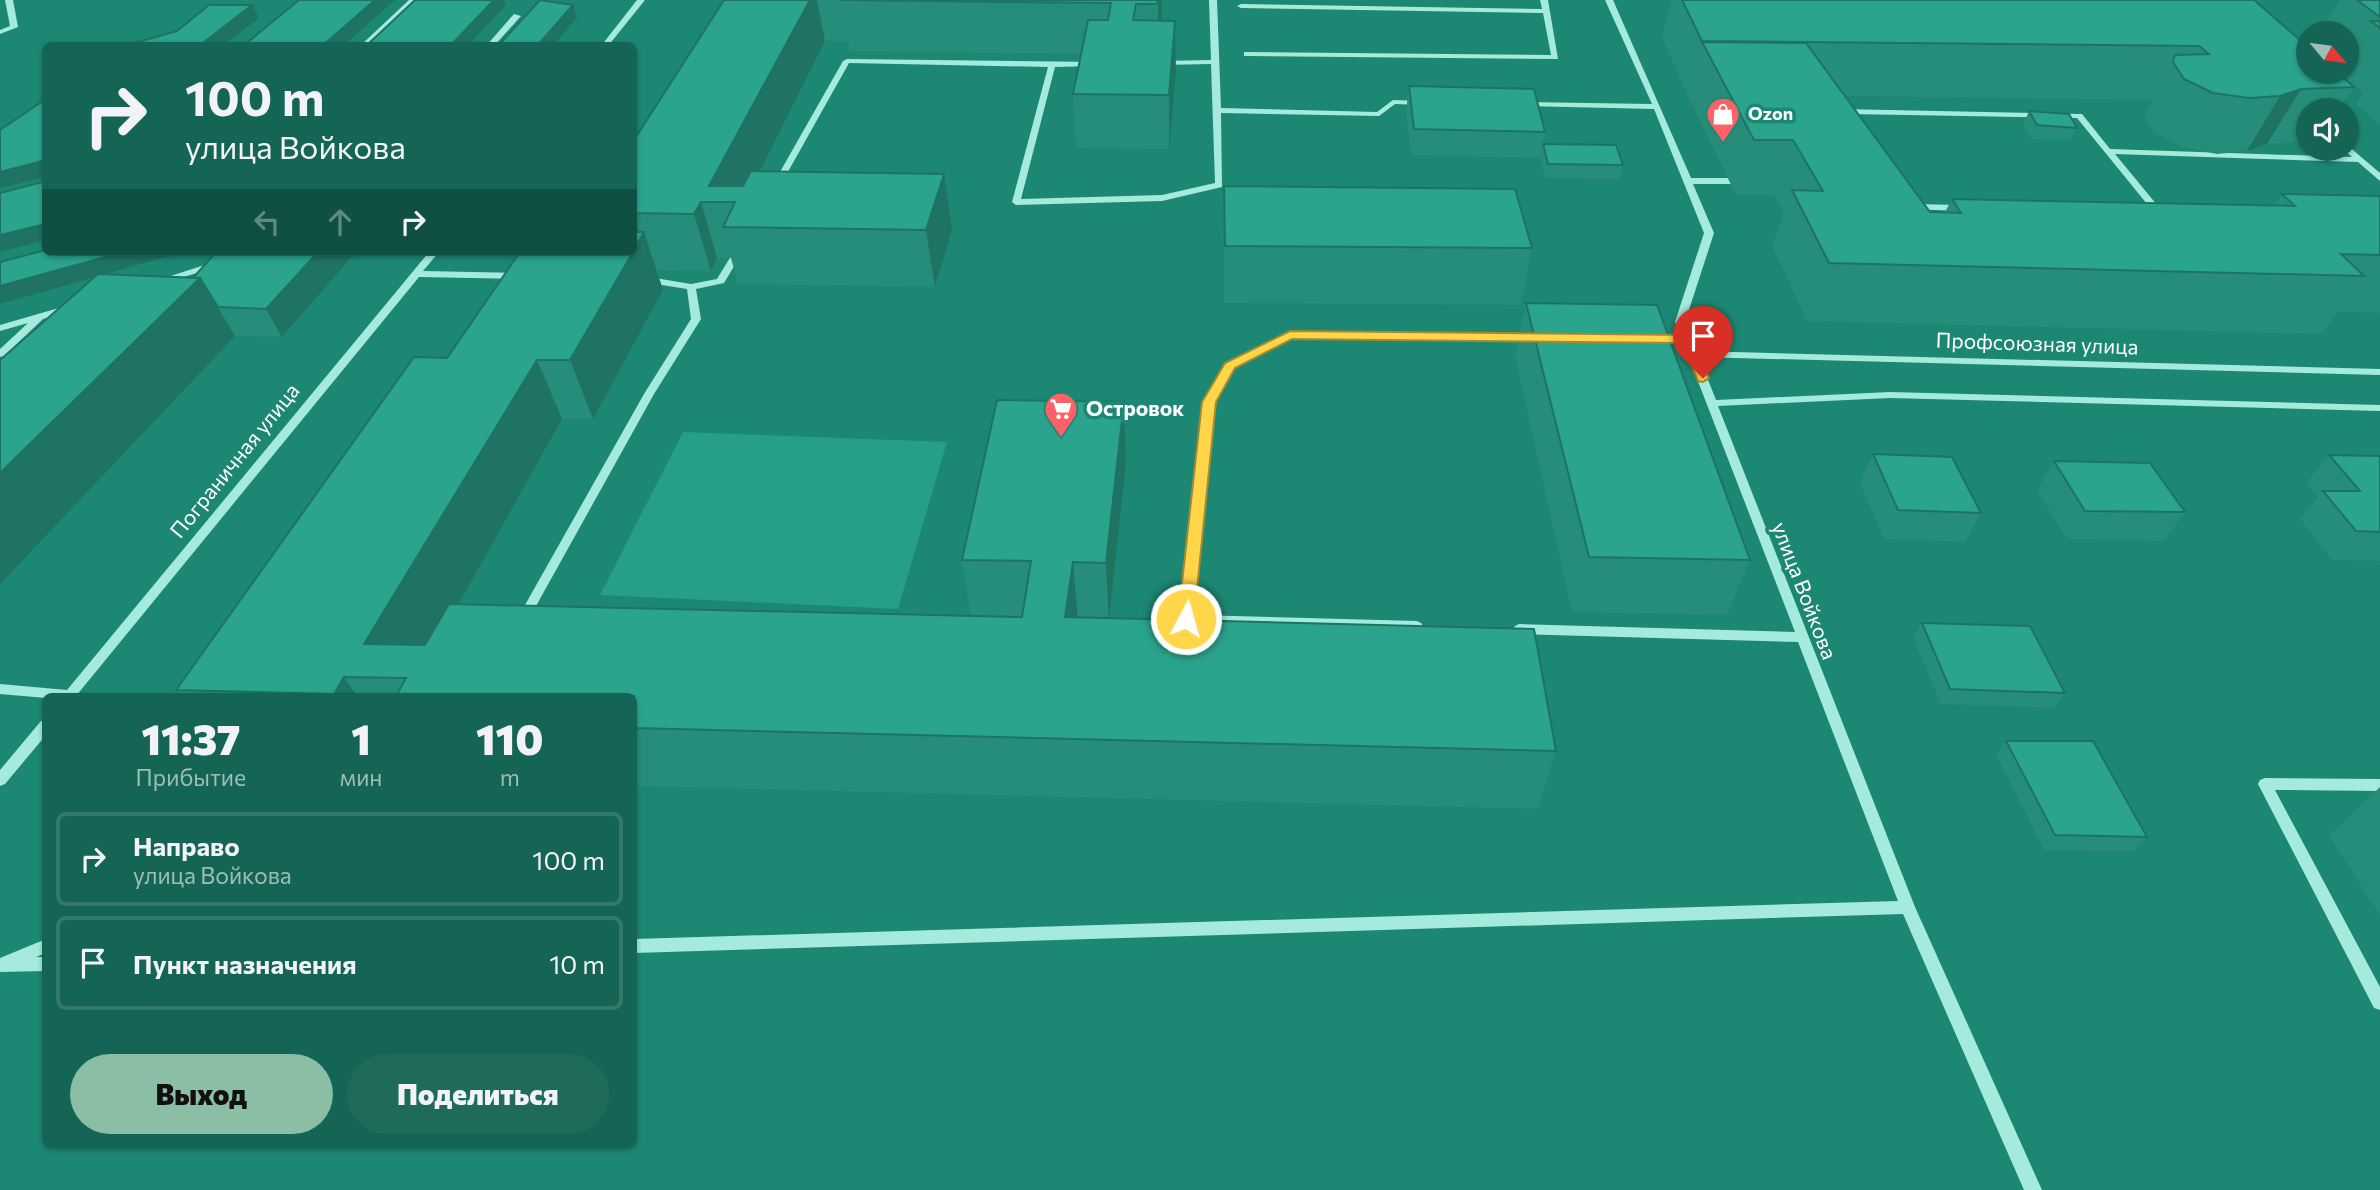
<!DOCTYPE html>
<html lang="ru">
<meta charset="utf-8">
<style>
:root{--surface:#156556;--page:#1e6b5c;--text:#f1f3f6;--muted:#9dbdb9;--line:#34796c;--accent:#8abfa5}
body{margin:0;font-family:Commissioner,sans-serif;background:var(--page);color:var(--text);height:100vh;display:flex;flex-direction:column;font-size:26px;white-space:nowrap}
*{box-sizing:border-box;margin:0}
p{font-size:23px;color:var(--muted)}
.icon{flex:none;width:38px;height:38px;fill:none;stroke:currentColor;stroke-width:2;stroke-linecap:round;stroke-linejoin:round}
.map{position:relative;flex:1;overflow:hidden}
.side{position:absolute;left:42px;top:693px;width:595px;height:455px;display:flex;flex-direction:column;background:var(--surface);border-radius:10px;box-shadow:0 2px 5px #0004}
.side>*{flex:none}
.banner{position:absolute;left:42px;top:42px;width:595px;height:214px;border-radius:10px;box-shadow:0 2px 5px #0004;background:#156556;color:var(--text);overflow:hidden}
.needle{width:46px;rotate:119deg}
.controls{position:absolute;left:2296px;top:21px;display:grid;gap:14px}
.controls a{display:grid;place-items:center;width:63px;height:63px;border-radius:50%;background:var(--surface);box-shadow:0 2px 5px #0004;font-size:35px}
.pin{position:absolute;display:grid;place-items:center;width:60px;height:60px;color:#fff;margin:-72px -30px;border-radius:50% 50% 50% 0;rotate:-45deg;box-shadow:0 0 7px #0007}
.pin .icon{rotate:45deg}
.me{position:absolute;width:77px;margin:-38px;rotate:6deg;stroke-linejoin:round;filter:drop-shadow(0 0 5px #0008)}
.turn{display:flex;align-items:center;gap:24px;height:147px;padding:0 28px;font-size:32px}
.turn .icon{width:91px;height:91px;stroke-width:2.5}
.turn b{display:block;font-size:49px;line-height:60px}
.lanes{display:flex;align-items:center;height:66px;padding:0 28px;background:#0003;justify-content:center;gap:35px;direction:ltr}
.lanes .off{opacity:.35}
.eta{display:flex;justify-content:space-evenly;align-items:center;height:119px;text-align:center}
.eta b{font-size:42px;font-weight:800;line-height:49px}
.button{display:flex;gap:14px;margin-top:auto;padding:14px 28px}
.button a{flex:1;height:80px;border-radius:42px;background:var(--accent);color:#111;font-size:28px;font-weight:800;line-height:80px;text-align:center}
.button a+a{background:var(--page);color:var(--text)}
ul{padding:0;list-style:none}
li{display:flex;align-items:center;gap:21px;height:94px;margin:0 14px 10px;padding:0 14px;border:4px solid var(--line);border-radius:10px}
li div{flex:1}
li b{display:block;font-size:26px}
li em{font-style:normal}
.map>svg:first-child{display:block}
.green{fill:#259f87}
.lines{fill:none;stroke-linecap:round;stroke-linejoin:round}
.minor{fill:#a4ebdd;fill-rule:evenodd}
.wall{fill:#258d79}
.shaded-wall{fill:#1e7363}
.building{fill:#2ba48d;stroke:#1e7363;stroke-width:2}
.route{fill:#ffd54a;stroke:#a68a30;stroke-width:2}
.labels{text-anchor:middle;stroke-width:7;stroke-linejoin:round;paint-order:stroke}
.far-poi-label{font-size:18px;font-weight:bold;fill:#fff;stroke:#1c8773;text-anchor:start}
.street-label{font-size:21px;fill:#fff;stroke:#1c8773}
.poi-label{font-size:21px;font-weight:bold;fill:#fff;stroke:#1c8773;text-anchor:start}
</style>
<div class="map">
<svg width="2380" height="1190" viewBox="0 0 2380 1190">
<rect width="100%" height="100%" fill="#1c8773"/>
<polygon class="green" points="683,432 947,442 898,609 600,595"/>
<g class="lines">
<g class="minor">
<polygon points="5,0 13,0 18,27 0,34 0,30 10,26"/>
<polygon points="409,0 417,0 368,46 360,46"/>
<polygon points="637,0 645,0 608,46 601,46"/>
<polygon points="1209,0 1217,0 1221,108 1377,112 1393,100 1422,101 1426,103 1422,105 1395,104 1379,116 1221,113 1222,187 1162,201 1016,205 1012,202 1048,67 849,63 780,186 776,189 772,186 843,61 847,59 1098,62 1098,66 1095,66 1055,67 1021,199 1162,195 1215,183 1211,64 1161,65 1157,63 1161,61 1211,60"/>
<polygon points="1540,0 1548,0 1558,59 1247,56 1244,56 1244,52 1551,55 1543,13 1241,8 1237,6 1241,4 1542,9"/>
<polygon points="1605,0 1613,0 1691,178 1731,178 1735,181 1731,184 1693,184 1714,233 1685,322 1696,351 2380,369 2380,375 1699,357 1716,400 1890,392 2380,405 2380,411 1890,398 1718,406 1915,907 2042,1190 2024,1190 1903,914 634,953 634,939 1898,901 1798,642 1519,634 1515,632 1513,629 1515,626 1519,624 1795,632 1675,322 1704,233 1654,109 1521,106 1517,104 1521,102 1652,104"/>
<polygon points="514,14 521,16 494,46 486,46"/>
<polygon points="1840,109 2079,114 2082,114 2110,149 2352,157 2343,149 2347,149 2347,145 2380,173 2380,181 2358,162 2115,154 2162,211 2162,215 2156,215 2077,118 1849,114 1845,116 1841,114"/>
<polygon points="1912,204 1963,205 1967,208 1963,211 1909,209 1909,205"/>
<polygon points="429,252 439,252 423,271 517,273 522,276 517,279 419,277 76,696 46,698 0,694 0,684 67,690"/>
<polygon points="734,255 739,258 724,283 696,289 701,319 654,394 526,624 518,624 516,621 644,394 691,319 687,289 643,282 638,279 643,276 691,284 717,279 731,256"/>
<polygon points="217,261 222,264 220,266 157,285 152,282"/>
<polygon points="69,305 72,306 72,310 43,319 4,356 0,357 0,349 28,323 0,331 0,325"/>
<polygon points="1290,332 1533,335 1538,338 1533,341 1292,338 1233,368 1214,402 1193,615 1417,621 1421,623 1423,626 1421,629 1186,624 1167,629 1163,627 1161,624 1163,621 1180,616 1204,402 1225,364"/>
<polygon points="46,720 46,735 5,784 0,786 0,770 41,721"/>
<polygon points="2265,778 2380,779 2380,791 2275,790 2380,987 2380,1010 2374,1008 2258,784 2260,780"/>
<polygon points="46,939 46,953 36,957 46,957 46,971 0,972 0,958"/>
</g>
</g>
<g class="wall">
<polygon points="724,0 1162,0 1162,21 1176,73 1169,149 1076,148 1073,94 1081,54 850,51 848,41 825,41 760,171 952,230 935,287 738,284 731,258 717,258 711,271 656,270 663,290 593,419 562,419 458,605 971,616 962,560 1124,402 1126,462 1110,618 1556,751 1538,809 634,786 634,696 182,696 176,690 447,358 634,252 634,140"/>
<polygon points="1671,0 2254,0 2338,73 2347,72 2347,33 2325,33 2321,30 2340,0 2380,0 2380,125 2356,104 2363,93 2343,76 2354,87 2339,110 2308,110 2308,142 2267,144 2247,151 2217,154 2182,147 2154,133 2144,116 2152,100 1845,96 1930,212 1945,212 1952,199 2275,206 2282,194 2380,196 2380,313 2338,312 2322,334 1807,321 1772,246 1784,213 1774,195 1736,195 1687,94 1662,37"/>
<polygon points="1409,86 1545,132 1543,144 1623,165 1620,179 1545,178 1540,158 1411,155 1406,112"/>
<polygon points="2029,111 2077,128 2070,141 2031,139 2023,125"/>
<polygon points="1224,186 1532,248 1521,305 1224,303"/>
<polygon points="46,252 183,252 106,274 193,278 356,252 282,337 235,336 93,278"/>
<polygon points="1526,303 1750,560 1727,615 1572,612 1515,357"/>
<polygon points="1873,454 1981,513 1965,542 1884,539 1860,483"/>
<polygon points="2329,455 2380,456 2380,561 2332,560 2300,519 2318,497 2306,483"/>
<polygon points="2054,461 2185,512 2164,541 2067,539 2037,490"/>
<polygon points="1922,623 2065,693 2054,708 1941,704 1913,638"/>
<polygon points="2006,741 2147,837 2134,851 2044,850 1996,755"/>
<polygon points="2380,787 2380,915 2329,836"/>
</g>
<g class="shaded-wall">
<polygon points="375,0 395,0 343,46 322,46"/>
<polygon points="494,0 504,0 506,5 467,46 450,46"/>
<polygon points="810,0 817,0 825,41 738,215 735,202 709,186"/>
<polygon points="1158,0 1162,0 1162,19 1158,55"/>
<polygon points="252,5 259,18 222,46 199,46"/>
<polygon points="573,5 577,18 553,46 537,46"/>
<polygon points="1175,21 1176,73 1169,149 1169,95"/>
<polygon points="2301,89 2267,144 2247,151 2280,96"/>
<polygon points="46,160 46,177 0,188 0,172"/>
<polygon points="944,174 952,230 935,287 926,230"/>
<polygon points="701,202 717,258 711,271 694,214"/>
<polygon points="46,224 46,240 0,252 0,235"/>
<polygon points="634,226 639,242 644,232 663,290 593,419 570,360 624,252 634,252"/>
<polygon points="123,252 183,252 0,304 0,286"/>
<polygon points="318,252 356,252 282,337 266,309"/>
<polygon points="200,278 235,336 0,584 0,473"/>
<polygon points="537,360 562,419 412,687 406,678 364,644"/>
<polygon points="1124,402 1126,462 1109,622 1106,563"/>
<polygon points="1073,562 1078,622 1065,617"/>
<polygon points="344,677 357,696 336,696 334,694"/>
</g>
<g class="building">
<polygon points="299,0 375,0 322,46 243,46"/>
<polygon points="415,0 494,0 450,46 366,46"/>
<polygon points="540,0 573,5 537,46 498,46"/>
<polygon points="724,0 810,0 709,186 743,186 751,171 944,174 926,230 723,227 735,202 701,202 694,214 634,213 634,140"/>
<polygon points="840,0 1158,0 1157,4 1136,4 1133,20 1175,21 1169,95 1073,94 1088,20 1108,20 1111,3"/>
<polygon points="1682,0 2254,0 2308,47 2308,72 2337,72 2354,87 2301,89 2280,96 2249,98 2213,93 2184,79 2173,62 2175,55 2209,54 2199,46 1702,41"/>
<polygon points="2357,0 2380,0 2380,17"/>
<polygon points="209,5 252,5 199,46 124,46 177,31"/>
<polygon points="2371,21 2380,21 2380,28"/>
<polygon points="1702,42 1806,43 1930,212 1961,213 1952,199 2295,206 2282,194 2380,196 2380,255 2341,254 2364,276 1829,263 1792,190 1823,191 1793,140 1754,140"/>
<polygon points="1409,86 1534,89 1545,132 1414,129"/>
<polygon points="46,99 46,160 0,172 0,130"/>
<polygon points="2029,111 2069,114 2077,128 2037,125"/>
<polygon points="1543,144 1616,145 1623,165 1548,164"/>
<polygon points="46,181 46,224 0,235 0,193"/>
<polygon points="1224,186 1515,189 1532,248 1225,246"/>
<polygon points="634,232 644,232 634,250"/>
<polygon points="46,250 46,252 123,252 0,286 0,262"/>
<polygon points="216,252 318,252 266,309 218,307 200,278 193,278"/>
<polygon points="520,252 633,252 570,360 537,360 364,644 425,645 449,604 1022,617 1031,561 962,560 997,400 1124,402 1106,563 1073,562 1065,617 1534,629 1556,751 634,728 634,696 396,696 406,678 344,677 334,694 176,690 414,357 447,358"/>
<polygon points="98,274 200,278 0,473 0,360"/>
<polygon points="1526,303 1657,305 1750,560 1589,557"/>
<polygon points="1873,454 1952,457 1981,513 1898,510"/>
<polygon points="2329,455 2380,456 2380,532 2356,531 2323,491 2360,491"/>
<polygon points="2054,461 2150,463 2185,512 2085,511"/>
<polygon points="1922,623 2030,626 2065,693 1950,689"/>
<polygon points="2006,741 2093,741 2147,837 2055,835"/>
</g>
<polygon class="route" points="1290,331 1688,335 1694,339 1709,378 1703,382 1698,381 1682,343 1292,339 1235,368 1216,402 1194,619 1186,625 1180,623 1178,619 1202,402 1225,363"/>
<defs>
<symbol id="shop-pin" viewBox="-11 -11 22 30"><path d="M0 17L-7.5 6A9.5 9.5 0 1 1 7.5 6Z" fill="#fc6167" stroke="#1c8773"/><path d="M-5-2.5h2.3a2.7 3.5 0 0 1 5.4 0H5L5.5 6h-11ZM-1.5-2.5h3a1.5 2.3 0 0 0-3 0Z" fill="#fff"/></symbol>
<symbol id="supermarket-pin" viewBox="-11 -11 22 30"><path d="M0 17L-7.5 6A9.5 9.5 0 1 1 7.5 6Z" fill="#fc6167" stroke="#1c8773"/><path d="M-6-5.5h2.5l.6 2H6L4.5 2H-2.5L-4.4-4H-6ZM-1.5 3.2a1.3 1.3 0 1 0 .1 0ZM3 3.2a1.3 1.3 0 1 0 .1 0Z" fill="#fff"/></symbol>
</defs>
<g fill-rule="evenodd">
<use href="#shop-pin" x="1704" y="95" width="38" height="52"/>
<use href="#supermarket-pin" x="1042" y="390" width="38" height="52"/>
</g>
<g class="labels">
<g class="far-poi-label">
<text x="1748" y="120">Ozon</text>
</g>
<g class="street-label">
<text transform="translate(2037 344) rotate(2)" y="7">Профсоюзная улица</text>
<text transform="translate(235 461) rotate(-51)" y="7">Пограничная улица</text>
<text transform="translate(1804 591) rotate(69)" y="7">улица Войкова</text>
</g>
<g class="poi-label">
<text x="1086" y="416">Островок</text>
</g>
</g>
</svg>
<div class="controls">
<a><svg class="needle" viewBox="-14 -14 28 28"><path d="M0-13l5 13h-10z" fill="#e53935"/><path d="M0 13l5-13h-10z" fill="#9dbdb9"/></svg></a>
<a><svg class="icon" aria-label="sound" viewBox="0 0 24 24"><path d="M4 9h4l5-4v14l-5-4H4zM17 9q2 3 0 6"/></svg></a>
</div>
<div class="pin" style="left:1703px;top:378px;background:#d93025"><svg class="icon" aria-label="arrive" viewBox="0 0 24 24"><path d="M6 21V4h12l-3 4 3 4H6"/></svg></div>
<svg class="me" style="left:1186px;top:619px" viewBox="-20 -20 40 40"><circle r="17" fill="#ffd54a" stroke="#fff" stroke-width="3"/><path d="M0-11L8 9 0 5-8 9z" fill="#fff"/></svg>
<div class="banner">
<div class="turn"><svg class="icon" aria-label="right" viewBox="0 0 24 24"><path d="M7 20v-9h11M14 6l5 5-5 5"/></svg><div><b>100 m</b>улица Войкова</div></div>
<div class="lanes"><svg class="icon off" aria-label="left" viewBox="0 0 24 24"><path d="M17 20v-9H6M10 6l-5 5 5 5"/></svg><svg class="icon off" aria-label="ahead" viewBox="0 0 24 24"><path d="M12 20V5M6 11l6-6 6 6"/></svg><svg class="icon" aria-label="right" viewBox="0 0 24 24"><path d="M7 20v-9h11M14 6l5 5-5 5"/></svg></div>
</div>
<section class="side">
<div class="eta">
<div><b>11:37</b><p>Прибытие</p></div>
<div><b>1</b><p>мин</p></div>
<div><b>110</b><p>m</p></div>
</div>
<ul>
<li><svg class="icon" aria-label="right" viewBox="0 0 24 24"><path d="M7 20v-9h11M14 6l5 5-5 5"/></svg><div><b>Направо</b><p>улица Войкова</p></div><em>100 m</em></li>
<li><svg class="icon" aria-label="arrive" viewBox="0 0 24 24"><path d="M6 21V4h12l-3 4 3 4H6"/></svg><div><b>Пункт назначения</b></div><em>10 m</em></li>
</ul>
<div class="button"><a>Выход</a><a>Поделиться</a></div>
</section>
</div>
